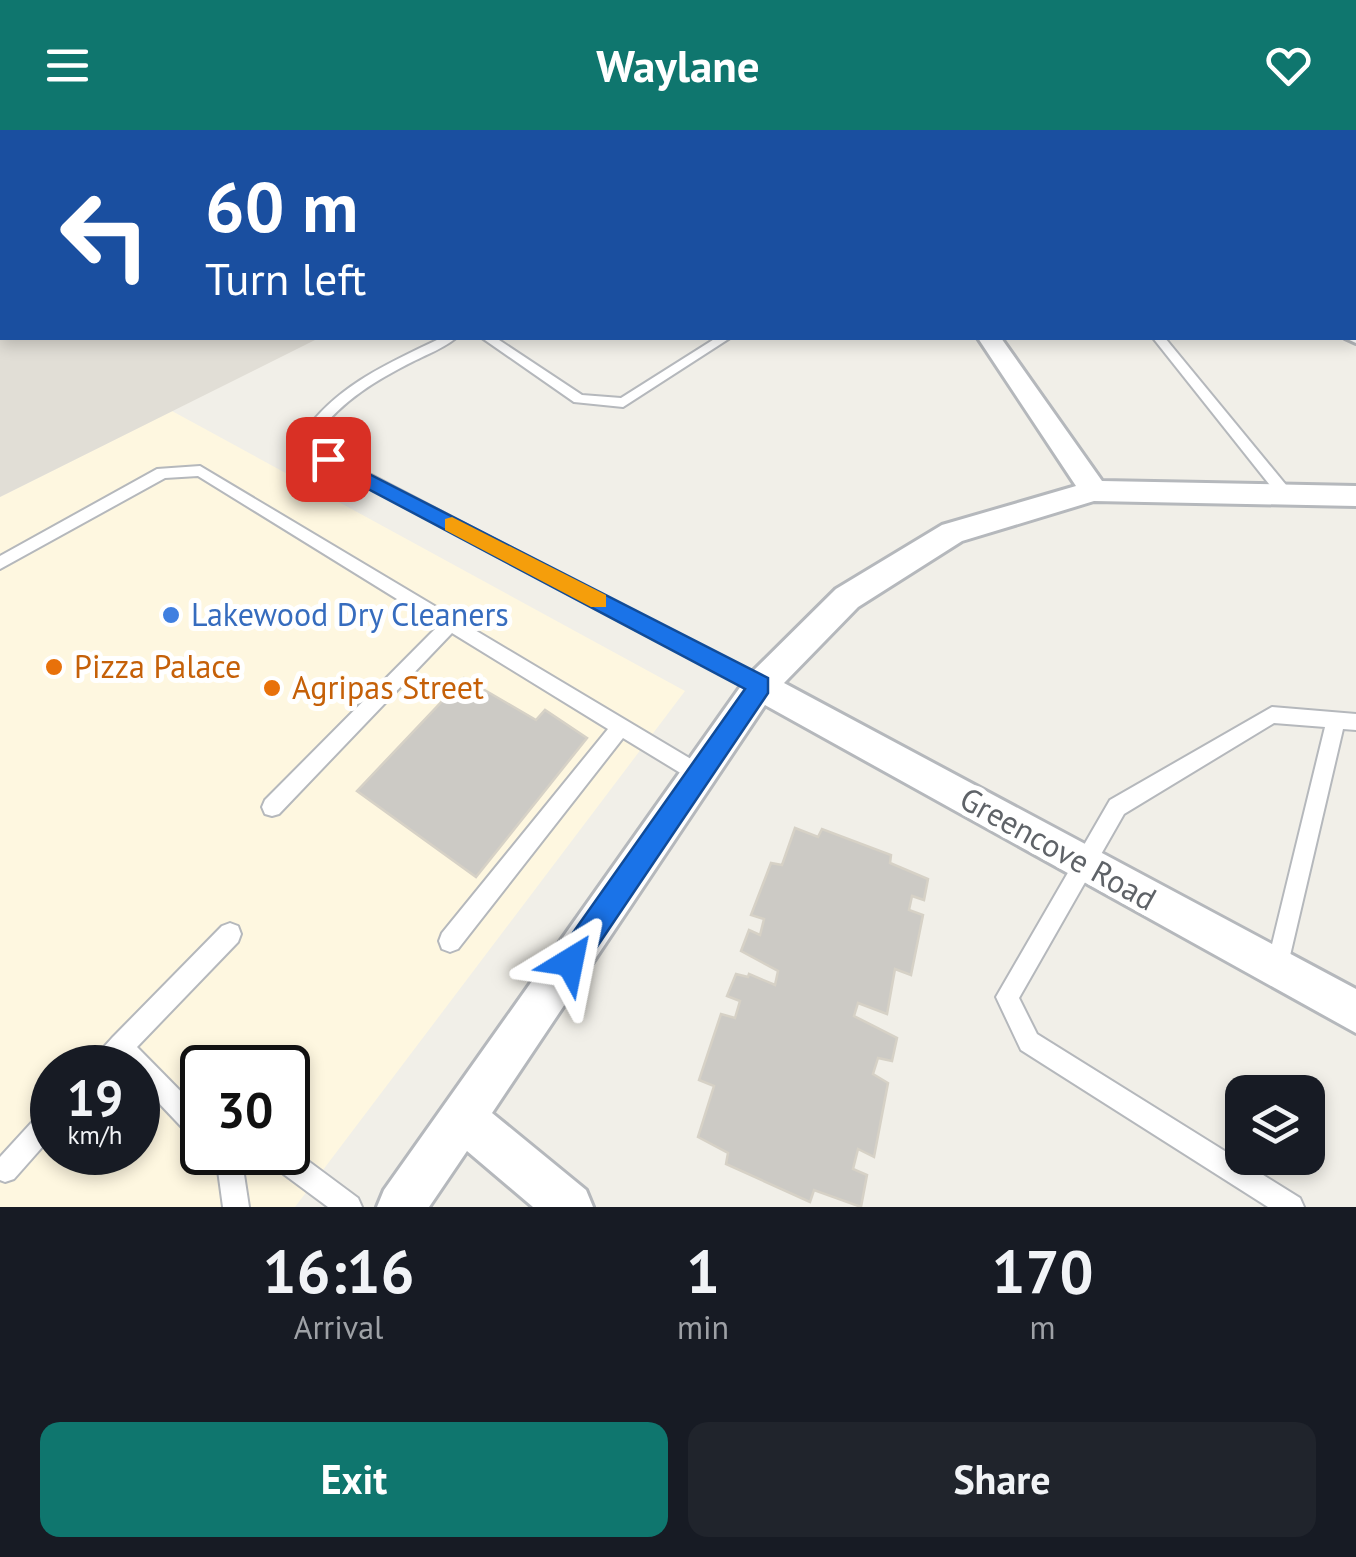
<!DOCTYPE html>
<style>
:root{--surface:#171b24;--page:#20242c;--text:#f1f3f6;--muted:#9ea1a6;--accent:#0f766e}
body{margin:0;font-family:"PT Sans",sans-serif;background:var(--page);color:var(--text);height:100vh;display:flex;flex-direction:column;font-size:38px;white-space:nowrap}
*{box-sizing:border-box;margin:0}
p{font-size:32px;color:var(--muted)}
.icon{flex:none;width:55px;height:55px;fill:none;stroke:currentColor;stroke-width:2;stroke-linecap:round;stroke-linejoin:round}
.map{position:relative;height:1077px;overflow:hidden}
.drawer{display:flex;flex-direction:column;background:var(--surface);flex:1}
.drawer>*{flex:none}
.guide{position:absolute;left:0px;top:0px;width:1358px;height:210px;box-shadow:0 5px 15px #0003;background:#1a4fa0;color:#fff;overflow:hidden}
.buttons{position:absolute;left:1225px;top:945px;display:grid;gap:20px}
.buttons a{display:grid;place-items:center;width:100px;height:100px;border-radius:20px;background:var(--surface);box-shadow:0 5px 15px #0003;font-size:50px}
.speed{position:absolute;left:30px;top:915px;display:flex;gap:20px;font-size:50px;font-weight:700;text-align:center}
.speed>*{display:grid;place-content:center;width:130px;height:130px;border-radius:50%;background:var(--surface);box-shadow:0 5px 15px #0003;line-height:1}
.speed small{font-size:25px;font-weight:400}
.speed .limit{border:5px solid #111;border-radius:15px;background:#fff;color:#111}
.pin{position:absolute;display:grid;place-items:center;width:85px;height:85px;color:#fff;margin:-42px;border-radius:20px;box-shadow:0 5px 15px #0006}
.me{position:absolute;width:110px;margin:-55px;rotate:35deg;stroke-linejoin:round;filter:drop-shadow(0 0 8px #0008)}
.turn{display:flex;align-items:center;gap:35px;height:210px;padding:0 40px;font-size:45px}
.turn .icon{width:130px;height:130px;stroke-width:2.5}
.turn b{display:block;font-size:70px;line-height:85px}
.eta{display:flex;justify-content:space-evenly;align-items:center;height:170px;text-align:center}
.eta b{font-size:60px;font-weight:800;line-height:70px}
.cta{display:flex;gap:20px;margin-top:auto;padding:20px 40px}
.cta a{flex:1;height:115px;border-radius:20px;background:var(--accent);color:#fff;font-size:40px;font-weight:800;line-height:115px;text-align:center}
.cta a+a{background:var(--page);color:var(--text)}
header{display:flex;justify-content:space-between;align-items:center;height:130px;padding:0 40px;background:var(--accent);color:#fff;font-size:45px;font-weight:800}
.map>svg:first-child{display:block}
.commercial{fill:#fef7e0;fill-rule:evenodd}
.education{fill:#e1ded6}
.building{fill:#cccac5;stroke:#d6d1c6;stroke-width:2.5}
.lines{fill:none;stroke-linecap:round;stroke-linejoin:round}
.lane-casing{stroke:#b5b8bc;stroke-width:4}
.street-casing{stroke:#b5b8bc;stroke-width:6}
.path{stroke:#9cc7a9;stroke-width:4;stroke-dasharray:6 2.5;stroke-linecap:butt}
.lane{fill:#fff;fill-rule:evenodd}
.street{fill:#fff;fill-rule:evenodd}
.route{fill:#1a73e8;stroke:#114b97;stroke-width:2.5}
.slow{fill:#f59e0b}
.shop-dot{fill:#3f7fe0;stroke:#fff;stroke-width:4}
.food-dot{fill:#e8710a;stroke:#fff;stroke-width:4}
.labels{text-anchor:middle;stroke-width:10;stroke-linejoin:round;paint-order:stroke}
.shop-label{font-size:32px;fill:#366cbe;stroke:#fff;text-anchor:start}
.food-label{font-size:32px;fill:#c56008;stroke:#fff;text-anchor:start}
.street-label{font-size:32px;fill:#5f6368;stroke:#fff}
</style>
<header><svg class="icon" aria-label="menu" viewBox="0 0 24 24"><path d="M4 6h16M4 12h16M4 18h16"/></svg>Waylane<svg class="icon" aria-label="heart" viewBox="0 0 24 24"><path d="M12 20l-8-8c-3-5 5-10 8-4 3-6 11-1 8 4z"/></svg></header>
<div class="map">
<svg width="1356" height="1077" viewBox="0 0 1356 1077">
<rect width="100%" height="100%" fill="#f1efe8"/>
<path class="commercial" d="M172,281l513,280 -390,516h-295v-710zM52,938h86v84h-86zM202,938h86v84h-86z"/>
<polygon class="education" points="0,0 735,0 2,2 2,208 319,208 0,367"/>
<g class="building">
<polygon points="464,548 536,590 545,580 587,608 476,747 357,661"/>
<polygon points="795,698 818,707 822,699 891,725 890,733 928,749 924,770 912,766 909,780 923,785 911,845 895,839 887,884 858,873 854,886 897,908 892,931 878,928 873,944 888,953 874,1027 858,1019 853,1039 867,1045 861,1077 814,1060 810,1072 726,1034 728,1023 698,1007 714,956 699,950 721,884 735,888 740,871 727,866 736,844 748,847 749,844 775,855 778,841 741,821 749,800 760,805 764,789 751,785 771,733 782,735"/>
</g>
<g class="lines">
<defs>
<g id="lane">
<polygon points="1121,0 1136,0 1138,2 1124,2"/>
<path d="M441,208h15c-12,10 -28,16 -42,23 -38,19 -71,39 -97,73l16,21 433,226 3,5 -3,5 -6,3 -6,-3 -431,-228 -20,-29c34,-49 86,-71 138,-96z"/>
<polygon points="482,208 496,208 582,265 621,268 716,208 730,208 623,277 574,272"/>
<polygon points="1153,208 1165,208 1291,361 1293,365 1291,369 1281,369"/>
<polygon points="200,336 706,638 709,644 706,650 699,653 692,650 623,608 458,819 450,822 442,819 439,811 442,803 608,599 452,503 279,684 272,686 265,684 262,677 265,670 439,495 198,346 165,348 0,439 0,426 157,339"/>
<polygon points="1272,577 1356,584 1356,600 1343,599 1285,847 1277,850 1269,847 1266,839 1325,597 1274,593 1124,684 1019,868 1037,904 1300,1068 1304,1077 1268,1077 1021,920 996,867 1110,670"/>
<polygon points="230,793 238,796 241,804 238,812 137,917 202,983 202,1012 193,1009 138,951 138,938 125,938 121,933 117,938 89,938 92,930 112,908 222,796"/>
<polygon points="52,977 52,1006 14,1049 5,1052 0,1050 0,1027 43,980"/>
<polygon points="288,1016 358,1068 362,1077 328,1077 274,1037 243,1038 249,1077 223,1077 217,1033 212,1022 288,1022"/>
</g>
<g id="street">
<polygon points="1283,0 1308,0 1309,2 1285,2"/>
<rect x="1355" y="14" width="1" height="12"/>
<polygon points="1356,198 1356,213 1345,208 1355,208"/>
<polygon points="978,208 1001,208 1102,351 1356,356 1356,376 1094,371 962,411 858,477 784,553 1356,859 1356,903 765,575 492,983 586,1060 593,1077 533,1077 467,1021 429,1077 377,1077 384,1060 748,546 836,459 942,395 1076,356"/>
</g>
</defs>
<use href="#lane" class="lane-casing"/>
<use href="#street" class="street-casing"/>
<polyline class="path" points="100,2 105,0"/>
<use href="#lane" class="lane"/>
<use href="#street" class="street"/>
</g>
<polygon class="route" points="328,323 768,548 768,563 580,842 570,846 560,842 556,832 560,821 745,559 321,334 321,325"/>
<polygon class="slow" points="452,387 606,465 606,477 591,477 445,400 445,389"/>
<circle class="shop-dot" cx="171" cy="485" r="10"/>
<g class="food-dot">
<circle cx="54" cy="537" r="10"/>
<circle cx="272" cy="558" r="10"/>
</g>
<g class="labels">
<g class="shop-label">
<text x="191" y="496">Lakewood Dry Cleaners</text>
</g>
<g class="food-label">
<text x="74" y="548">Pizza Palace</text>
<text x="292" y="569">Agripas Street</text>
</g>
<g class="street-label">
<text transform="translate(1058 719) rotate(29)" y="11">Greencove Road</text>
</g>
</g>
</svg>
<div class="buttons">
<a><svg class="icon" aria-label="layers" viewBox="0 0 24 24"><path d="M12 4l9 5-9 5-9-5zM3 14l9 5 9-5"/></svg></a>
</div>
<div class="speed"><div>19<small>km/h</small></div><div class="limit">30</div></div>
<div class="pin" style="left:328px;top:329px;background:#d93025"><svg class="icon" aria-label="arrive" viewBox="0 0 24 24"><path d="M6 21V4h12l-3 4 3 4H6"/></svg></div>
<svg class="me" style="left:570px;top:832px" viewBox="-20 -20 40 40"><path d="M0-17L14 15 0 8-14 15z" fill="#1a73e8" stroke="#fff" stroke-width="4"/></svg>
<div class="guide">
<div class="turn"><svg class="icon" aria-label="left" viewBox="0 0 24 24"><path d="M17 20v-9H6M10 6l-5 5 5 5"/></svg><div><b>60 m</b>Turn left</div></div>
</div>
</div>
<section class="drawer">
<div class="eta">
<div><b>16:16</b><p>Arrival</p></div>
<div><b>1</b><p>min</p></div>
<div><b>170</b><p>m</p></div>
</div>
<div class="cta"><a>Exit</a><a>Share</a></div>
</section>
